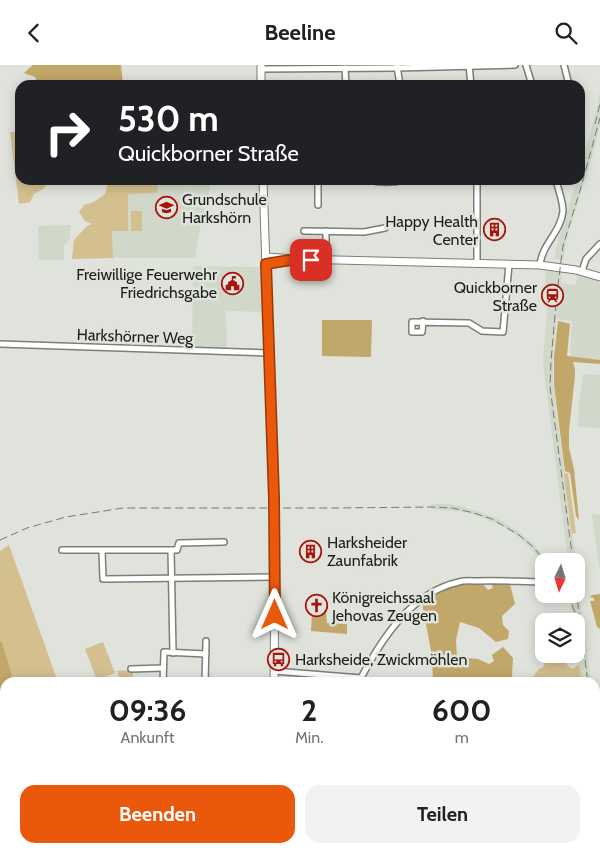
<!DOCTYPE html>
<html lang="de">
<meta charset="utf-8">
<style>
:root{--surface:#fff;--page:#f2f2f2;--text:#202124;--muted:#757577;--accent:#ea580c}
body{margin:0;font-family:Cabin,sans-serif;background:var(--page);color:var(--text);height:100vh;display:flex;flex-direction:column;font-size:19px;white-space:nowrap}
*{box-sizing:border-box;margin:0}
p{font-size:16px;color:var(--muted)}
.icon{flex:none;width:28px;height:28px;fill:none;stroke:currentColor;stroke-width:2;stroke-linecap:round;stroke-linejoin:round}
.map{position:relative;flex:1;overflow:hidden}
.details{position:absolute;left:0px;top:612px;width:600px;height:176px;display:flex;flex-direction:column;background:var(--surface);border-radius:15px 15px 0 0;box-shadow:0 2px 12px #0003}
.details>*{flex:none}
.top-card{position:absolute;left:15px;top:15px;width:570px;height:105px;border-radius:15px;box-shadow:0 2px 12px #0003;background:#202124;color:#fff;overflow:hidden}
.needle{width:32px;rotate:184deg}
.controls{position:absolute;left:535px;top:488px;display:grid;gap:10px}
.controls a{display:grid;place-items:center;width:50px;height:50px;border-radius:10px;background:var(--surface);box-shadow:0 2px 12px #0003;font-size:25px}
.pin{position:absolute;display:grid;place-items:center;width:42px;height:42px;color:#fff;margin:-21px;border-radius:10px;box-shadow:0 2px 8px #0006}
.me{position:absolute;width:55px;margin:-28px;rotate:0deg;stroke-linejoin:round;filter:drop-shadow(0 0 4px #0008)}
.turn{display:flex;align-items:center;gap:18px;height:105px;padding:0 20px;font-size:22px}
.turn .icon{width:65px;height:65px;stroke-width:2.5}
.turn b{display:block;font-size:35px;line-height:42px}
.eta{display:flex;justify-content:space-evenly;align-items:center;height:85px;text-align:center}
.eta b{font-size:30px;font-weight:700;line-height:35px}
.action{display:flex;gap:10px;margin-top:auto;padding:10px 20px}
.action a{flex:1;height:58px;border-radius:15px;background:var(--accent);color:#fff;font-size:20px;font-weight:700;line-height:58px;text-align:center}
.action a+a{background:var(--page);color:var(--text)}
header{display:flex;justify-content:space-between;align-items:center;height:65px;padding:0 20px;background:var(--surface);font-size:22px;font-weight:700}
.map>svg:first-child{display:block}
.built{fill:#d1d8c9}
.green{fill:#d4bf8f}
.forest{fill:#c1a769}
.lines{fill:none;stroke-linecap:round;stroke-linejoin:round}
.street-casing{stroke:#7c7f78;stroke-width:8}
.secondary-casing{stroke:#7c7f78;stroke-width:9}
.street{stroke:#fff;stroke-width:5}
.secondary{stroke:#fff;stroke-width:7}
.rail{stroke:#777974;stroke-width:1;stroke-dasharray:8 4;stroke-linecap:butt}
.secondary-bridge-casing{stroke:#7c7f78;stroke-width:9;stroke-linecap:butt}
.secondary-bridge{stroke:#fff;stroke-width:7}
.route-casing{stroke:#983908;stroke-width:12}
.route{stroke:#ea580c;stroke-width:9}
.labels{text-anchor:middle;stroke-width:5;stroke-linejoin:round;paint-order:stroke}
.poi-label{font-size:16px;fill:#1e1f1c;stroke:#dfe3db;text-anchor:start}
.street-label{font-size:16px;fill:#1e1f1c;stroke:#dfe3db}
</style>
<header><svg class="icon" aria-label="back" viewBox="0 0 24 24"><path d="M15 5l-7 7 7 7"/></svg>Beeline<svg class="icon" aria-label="search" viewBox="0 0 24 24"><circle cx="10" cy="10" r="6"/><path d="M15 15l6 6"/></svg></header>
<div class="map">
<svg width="600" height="788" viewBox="0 0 600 788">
<rect width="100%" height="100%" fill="#dfe3db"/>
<g class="built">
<polygon points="600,26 600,61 591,95 567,173 563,195 554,194 556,183 572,129 578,115 580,115 580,106 595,50"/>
<polygon points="159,115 212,115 201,158 195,193 113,193 112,166 128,166 128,129 157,128"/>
<polygon points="71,160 70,173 64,180 64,195 39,195 38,161"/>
<polygon points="193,201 262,202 264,247 226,246 227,284 192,283"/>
<polygon points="546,206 562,207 561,218 576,220 577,210 588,211 596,215 600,219 600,295 570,292 572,256 557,254 558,239 553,292 553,320 576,496 568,496 544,307 543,294 549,225 545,224"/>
<polygon points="583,309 600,310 600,363 578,362 579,337"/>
<polygon points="431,439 451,439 474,445 500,455 515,464 534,479 548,496 544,496 544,498 521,474 504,462 481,452 464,447 431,444"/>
<polygon points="592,449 600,450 600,503 599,502"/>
<polygon points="576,502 586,579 591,617 582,617 576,575 576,556 574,556 571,540 565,529 570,529 572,531 572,529 576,529"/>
<polygon points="595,648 600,687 600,748 595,710"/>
</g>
<g class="green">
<polygon points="10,67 20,67 20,115 50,115 43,124 34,129 30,137 19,139"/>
<polygon points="109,115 159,115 157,128 128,129 128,166 112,166 113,193 72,194 74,175 87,161 92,159 85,156 79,147 84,140 94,137 105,129"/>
<rect x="131" y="146" width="11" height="20"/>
<polygon points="568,408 576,468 572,469 564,409"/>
<polygon points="9,480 58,617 14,617 2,577 0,577 0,486"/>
<polygon points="103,577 115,608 97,615 85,584"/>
<path d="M550,589h14c1,7 2,12 9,15l6,-5 3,17 -3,1 -58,1 12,-6 6,-8 4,-2z"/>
<polygon points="133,605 133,617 121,617 117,606"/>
<rect x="307" y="784" width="231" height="4"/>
</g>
<g class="forest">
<polygon points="33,0 121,0 123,20 39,20 35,12 24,8"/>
<polygon points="322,255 372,255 371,292 322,291"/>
<polygon points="558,256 567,258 570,259 567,291 600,295 600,299 573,297 575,304 575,310 569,366 569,383 574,404 579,455 576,451 570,408 565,406 554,320 554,292"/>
<path d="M482,518l6,7 5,-2 -2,-5 19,1 5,20 -13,12 1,9 6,6 -1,8 -12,3 -17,-14 -19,-6 -4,18 1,17 21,2 11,5 5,-3 -2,-6 11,-8 10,11 -1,17 2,7h-81l-1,-26 -10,-53c20,-16 35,-19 60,-20z"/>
<polygon points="600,529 600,564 597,562 590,536 594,536 594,533 590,532 592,530"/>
<polygon points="312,547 326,547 327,558 347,559 347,569 311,566"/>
<polygon points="0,577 2,577 14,617 5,618 5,708 0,709"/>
<polygon points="595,715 600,748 600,788 538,788 538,784 595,784"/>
<polygon points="111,784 176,784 177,788 112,788"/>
</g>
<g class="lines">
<defs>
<g id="street">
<polyline points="469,0 471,20"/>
<polyline points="526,0 532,20"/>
<polyline points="564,0 569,20"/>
<polyline points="397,1 400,20"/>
<polyline points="345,3 346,20"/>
<polyline points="261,4 397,3 515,0"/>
<polyline points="318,115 318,140"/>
<path d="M369,115c12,3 23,3 35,0"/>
<polyline points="477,115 477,198"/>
<polyline points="304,166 364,167 385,163"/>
<polyline points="326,195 326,166"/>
<path d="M540,200c2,-21 21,-33 23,-54 0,-10 -5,-22 -7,-31"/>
<polyline points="582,206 586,194 600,179"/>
<polyline points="423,256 422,267 412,267 412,257 469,258 482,266 503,267 509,199"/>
<polyline points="0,279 268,288"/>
<polyline points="62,485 177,485 179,478 224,477"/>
<polyline points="171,485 173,588"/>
<polyline points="102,486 103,514 275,512"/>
<polyline points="131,604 163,603"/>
<polyline points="274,606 361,613"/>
<polyline points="163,618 164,587 206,589"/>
<polyline points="205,618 206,576"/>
<path d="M360,618l1,-5c21,-40 51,-86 98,-96 6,-2 13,-1 19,-1 22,-1 44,1 66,1"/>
<polyline points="185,784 185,788"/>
</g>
<g id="secondary">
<polyline points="261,0 261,20"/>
<polyline points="263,115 274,433"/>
<polyline points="266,192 296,194 540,200 576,205 600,212"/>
<polyline points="266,199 288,196"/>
<polyline points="274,618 275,512 274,453"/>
<polyline points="269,788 269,784"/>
</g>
</defs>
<use href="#street" class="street-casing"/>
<use href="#secondary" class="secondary-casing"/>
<use href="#street" class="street"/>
<use href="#secondary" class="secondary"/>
<g class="rail">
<polyline points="595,59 600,39"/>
<polyline points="0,475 27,463 66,452 123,443 334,443 433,442 453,443 474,448 492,454 519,470 532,481 545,496"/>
<polyline points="573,496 550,322 551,296 557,227 563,181 581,122 600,53"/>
<polyline points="576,524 588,618"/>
<polyline points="567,529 575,547"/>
<polyline points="595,672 599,703"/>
<polyline points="595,696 600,736"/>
</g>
<defs>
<polyline id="secondary-bridge" points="274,433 274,453"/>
</defs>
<use href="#secondary-bridge" class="secondary-bridge-casing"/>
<use href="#secondary-bridge" class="secondary-bridge"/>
</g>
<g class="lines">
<defs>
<polyline id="route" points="275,550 274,433 266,199 296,194 311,195"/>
</defs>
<use href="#route" class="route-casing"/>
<use href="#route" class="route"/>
</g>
<defs>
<symbol id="school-ring" viewBox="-11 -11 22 22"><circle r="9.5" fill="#dfe3db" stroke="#a7130d" stroke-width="1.5"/><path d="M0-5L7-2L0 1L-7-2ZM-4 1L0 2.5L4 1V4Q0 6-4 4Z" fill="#a7130d"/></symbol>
<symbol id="building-ring" viewBox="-11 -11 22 22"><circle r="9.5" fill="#dfe3db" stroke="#a7130d" stroke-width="1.5"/><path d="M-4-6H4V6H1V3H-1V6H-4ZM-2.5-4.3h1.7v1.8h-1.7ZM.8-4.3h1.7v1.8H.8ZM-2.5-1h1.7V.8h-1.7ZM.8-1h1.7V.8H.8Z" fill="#a7130d"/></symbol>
<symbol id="civic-ring" viewBox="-11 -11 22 22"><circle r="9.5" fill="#dfe3db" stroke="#a7130d" stroke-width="1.5"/><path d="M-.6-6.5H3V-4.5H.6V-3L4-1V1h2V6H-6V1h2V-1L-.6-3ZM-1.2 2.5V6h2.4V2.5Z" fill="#a7130d"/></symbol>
<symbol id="station-ring" viewBox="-11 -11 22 22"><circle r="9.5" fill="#dfe3db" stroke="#a7130d" stroke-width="1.5"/><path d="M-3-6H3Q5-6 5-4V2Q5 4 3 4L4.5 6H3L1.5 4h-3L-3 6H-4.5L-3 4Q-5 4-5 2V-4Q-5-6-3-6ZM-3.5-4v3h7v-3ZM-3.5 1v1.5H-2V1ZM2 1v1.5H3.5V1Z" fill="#a7130d"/></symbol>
<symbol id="church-ring" viewBox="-11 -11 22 22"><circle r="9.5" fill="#dfe3db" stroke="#a7130d" stroke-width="1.5"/><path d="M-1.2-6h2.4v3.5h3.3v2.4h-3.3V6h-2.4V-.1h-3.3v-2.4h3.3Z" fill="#a7130d"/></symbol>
<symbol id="bus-ring" viewBox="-11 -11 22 22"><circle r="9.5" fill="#dfe3db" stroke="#a7130d" stroke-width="1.5"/><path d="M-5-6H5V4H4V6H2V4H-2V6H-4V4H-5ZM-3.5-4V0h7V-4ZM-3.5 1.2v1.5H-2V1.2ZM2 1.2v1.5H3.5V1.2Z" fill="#a7130d"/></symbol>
</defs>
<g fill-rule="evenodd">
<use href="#school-ring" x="154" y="130" width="25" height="25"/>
<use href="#building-ring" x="482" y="152" width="25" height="25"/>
<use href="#civic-ring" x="220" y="206" width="25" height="25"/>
<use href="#station-ring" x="540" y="218" width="25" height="25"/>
<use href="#building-ring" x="298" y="474" width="25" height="25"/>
<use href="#church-ring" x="304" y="528" width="25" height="25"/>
<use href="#bus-ring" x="266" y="582" width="25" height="25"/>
</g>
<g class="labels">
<g class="poi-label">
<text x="182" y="140">Grundschule<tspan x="182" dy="18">Harkshörn</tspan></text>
<text x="478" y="162" text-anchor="end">Happy Health<tspan x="478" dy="18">Center</tspan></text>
<text x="217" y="215" text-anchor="end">Freiwillige Feuerwehr<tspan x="217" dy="18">Friedrichsgabe</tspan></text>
<text x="537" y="228" text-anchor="end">Quickborner<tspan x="537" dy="18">Straße</tspan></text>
<text x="327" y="483">Harksheider<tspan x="327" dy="18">Zaunfabrik</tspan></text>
<text x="332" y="538">Königreichssaal<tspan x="332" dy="18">Jehovas Zeugen</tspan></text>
<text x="295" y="600">Harksheide, Zwickmöhlen</text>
</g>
<g class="street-label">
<text transform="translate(135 271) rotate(2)" y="6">Harkshörner Weg</text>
</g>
</g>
</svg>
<div class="controls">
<a><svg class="needle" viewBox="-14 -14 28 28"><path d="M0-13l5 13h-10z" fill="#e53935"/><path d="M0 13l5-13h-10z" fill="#757577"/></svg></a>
<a><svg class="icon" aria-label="layers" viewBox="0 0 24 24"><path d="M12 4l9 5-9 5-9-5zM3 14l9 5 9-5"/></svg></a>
</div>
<div class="pin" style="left:311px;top:195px;background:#d93025"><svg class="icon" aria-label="arrive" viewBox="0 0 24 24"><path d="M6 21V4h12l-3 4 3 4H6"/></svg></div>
<svg class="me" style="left:275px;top:550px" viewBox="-20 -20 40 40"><path d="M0-17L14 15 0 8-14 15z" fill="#ea580c" stroke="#fff" stroke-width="4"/></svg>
<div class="top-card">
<div class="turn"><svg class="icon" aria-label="right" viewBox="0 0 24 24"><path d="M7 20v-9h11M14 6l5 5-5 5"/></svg><div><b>530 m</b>Quickborner Straße</div></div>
</div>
<section class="details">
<div class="eta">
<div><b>09:36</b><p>Ankunft</p></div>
<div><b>2</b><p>Min.</p></div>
<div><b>600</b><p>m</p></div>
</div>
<div class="action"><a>Beenden</a><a>Teilen</a></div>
</section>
</div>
